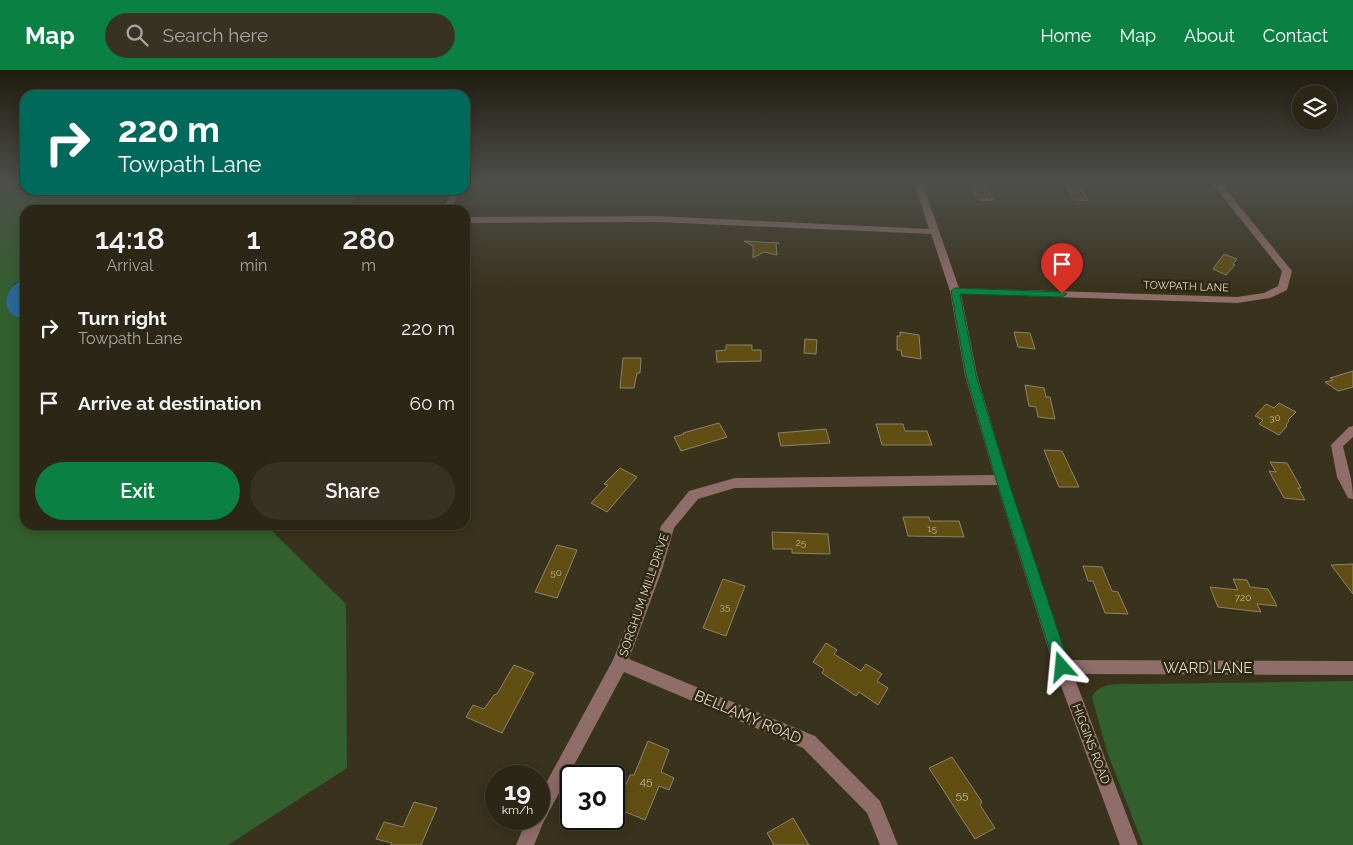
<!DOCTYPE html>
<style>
:root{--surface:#2b2615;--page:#373222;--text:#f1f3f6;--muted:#a6a5a0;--line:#474334;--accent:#0b8043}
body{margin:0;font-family:Raleway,sans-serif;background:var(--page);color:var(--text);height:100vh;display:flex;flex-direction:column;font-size:19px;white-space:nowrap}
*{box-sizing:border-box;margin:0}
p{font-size:16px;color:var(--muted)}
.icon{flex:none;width:28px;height:28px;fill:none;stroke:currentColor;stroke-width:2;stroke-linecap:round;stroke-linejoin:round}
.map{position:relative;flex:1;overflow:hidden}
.panel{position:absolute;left:20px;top:135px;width:450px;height:325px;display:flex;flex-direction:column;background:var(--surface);border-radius:15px;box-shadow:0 2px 12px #0003,0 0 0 1px var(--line)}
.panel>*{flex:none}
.banner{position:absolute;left:20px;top:20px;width:450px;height:105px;border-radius:15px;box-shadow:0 2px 12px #0003,0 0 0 1px var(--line);background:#00695c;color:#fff;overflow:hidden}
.tools{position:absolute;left:1292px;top:15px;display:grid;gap:10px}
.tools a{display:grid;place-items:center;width:45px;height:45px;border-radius:50%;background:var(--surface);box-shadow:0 2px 12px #0003,0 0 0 1px var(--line);font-size:25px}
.speed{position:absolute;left:485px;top:695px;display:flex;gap:10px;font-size:25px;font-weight:700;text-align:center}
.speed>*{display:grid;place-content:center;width:65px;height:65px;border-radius:50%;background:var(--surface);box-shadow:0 2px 12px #0003,0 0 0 1px var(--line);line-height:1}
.speed small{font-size:12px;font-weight:400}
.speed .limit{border:2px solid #111;border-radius:8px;background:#fff;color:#111}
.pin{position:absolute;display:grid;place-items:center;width:42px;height:42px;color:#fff;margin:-51px -21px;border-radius:50% 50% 50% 0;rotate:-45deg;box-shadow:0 0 5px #0007}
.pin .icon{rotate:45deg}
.me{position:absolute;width:55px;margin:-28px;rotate:342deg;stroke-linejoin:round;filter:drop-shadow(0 0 4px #0008)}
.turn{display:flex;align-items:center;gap:18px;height:105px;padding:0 15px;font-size:22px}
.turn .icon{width:65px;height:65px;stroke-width:2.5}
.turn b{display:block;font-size:35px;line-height:42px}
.eta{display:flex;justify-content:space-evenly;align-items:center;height:85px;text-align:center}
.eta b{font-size:30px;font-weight:600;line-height:35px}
.primary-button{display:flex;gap:10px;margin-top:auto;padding:10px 15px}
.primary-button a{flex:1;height:58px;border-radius:30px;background:var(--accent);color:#fff;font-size:20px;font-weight:600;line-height:58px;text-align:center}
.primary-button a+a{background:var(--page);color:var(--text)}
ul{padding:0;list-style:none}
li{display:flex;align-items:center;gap:15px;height:75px;padding:0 15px}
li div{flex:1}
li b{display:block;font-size:19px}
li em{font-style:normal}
header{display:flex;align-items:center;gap:30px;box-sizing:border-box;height:70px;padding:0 25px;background:var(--accent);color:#fff}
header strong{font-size:24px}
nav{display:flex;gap:28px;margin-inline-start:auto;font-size:18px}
.search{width:350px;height:45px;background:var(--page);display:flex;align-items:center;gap:12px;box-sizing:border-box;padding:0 18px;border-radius:28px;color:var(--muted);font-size:19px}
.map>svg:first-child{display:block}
.green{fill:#335e2d}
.water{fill:#2b6897}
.building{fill:#614e13;stroke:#8c846b}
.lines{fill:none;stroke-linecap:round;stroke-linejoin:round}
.minor{fill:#8f6d69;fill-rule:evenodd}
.route{fill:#0b8043;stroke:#07532c}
.labels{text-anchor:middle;stroke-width:5;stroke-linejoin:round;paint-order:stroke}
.number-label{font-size:10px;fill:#bdb59c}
.far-street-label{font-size:11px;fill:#dcd7ca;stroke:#2f2812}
.street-label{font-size:12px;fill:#dcd7ca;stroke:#2f2812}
.near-number-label{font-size:12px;fill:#bdb59c}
.near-street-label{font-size:15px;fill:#dcd7ca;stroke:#2f2812}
</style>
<header>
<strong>Map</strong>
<div class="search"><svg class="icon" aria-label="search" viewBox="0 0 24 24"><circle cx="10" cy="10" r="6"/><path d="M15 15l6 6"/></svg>Search here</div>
<nav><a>Home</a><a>Map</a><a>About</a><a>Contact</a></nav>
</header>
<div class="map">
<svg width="1353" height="775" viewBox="0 0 1353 775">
<rect width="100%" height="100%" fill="#39321c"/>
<g class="green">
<polygon points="0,112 25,112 25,120 359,120 348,140 25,140 25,209 14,214 21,248 25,248 25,455 266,455 346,534 347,698 228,775 0,775"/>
<path d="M1353,611v164h-210l-36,-93 -15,-55c8,-16 30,-13 46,-13z"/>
</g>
<path class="water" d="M25,209v39c-25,0 -25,-30 0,-39z"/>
<g class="building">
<polygon points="971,114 984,114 993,130 979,130"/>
<polygon points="1065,114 1079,115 1088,130 1074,130"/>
<polygon points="744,171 779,173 776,174 777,185 764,182 753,188 753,176"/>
<polygon points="1224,184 1237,189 1233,194 1235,195 1226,205 1213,199"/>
<polygon points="900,262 919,265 921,289 902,286 901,280 897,280 897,266 900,266"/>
<polygon points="1014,262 1030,263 1035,279 1018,277"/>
<polygon points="805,269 817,270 816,284 804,283"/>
<polygon points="726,275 752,275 752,280 761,280 761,291 717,292 716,281 726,280"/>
<polygon points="623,288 641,288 640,303 637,303 634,318 620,318"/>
<polygon points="1353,301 1353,317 1338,321 1325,312 1333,310 1330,308"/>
<polygon points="1025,315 1044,318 1046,327 1050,327 1055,349 1038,347 1036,337 1029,336"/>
<polygon points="1279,333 1296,342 1288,350 1289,351 1286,355 1287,356 1279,365 1259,354 1263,350 1255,346 1266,334 1274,338"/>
<polygon points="719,353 727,367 681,381 674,367 684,364 683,363"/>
<polygon points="876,354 903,354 905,361 927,361 932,375 882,375"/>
<polygon points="826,359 830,373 781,376 778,363"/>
<polygon points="1044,380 1062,381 1079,417 1059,417"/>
<polygon points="1270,392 1287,393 1301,418 1298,418 1305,430 1284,428 1269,401 1276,402"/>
<polygon points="620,398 637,407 607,442 591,433 608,415 604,414"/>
<polygon points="903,447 929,447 930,451 959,451 964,467 908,466"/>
<polygon points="772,462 828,464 830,484 792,483 792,479 773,479"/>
<polygon points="557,475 577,480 557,528 535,522"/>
<polygon points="1353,494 1353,524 1331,495"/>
<polygon points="1083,496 1102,497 1112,521 1118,522 1128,544 1105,543 1093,511 1088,511"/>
<polygon points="723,509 745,516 726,566 703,558"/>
<polygon points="1233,509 1247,510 1250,517 1268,519 1277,536 1257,534 1261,542 1218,537 1210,517 1238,520"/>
<polygon points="826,573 837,580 834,584 861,601 866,594 882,604 877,611 888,618 878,635 859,622 856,626 822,603 824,599 813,592"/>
<polygon points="514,595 534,603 502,663 466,647 473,635 484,639 494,625 497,624"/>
<polygon points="648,671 669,680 661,702 674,708 669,720 659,716 645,750 616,738 630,705 634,705"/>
<polygon points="952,687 982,732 980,735 995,758 975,769 929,698"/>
<polygon points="414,732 437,738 421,775 391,775 392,773 376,769 384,752 403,757"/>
<polygon points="793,748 809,775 774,775 767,763"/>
</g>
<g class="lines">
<g class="minor">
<polygon points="914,112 922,112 959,218 1237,227 1264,223 1278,216 1282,201 1211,112 1220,112 1292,201 1287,220 1270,228 1237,233 961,224 977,305 1008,410 1067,590 1353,591 1353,605 1073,604 1138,775 1120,775 1054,597 997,415 735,418 698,429 674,458 662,500 629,589 815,666 880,731 898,775 880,775 867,743 803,678 624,602 544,751 534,775 516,775 527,749 539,749 539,726 613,590 648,500 661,456 689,421 735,408 994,405 965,305 950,221 931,164 657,152 465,153 465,147 657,146 929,159"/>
<polygon points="452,120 460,120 451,140 443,140"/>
<path d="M1353,356v11l-10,9c4,18 10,35 10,53l-5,-1 -11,-21 -6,-32 18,-18z"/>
</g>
</g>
<linearGradient id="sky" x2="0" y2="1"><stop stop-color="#1f1c0f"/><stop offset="0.51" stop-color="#4e4f4b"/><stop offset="1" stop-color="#4e4f4b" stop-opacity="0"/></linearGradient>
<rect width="1353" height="221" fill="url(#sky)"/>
<polygon class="route" points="955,218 1062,222 1067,224 1062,227 960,224 976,305 1008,410 1070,597 1068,602 1062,604 1057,602 1055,597 996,410 966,305 951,221"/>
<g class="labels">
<g class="number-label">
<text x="1275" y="351">30</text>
<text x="932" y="462">15</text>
<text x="801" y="476">25</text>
<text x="556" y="506">50</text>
<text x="1243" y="531">720</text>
<text x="725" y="540">35</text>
</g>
<g class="far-street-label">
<text transform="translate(1186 216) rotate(2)" y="4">TOWPATH LANE</text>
</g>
<g class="street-label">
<text transform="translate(644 525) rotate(-71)" y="4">SORGHUM MILL DRIVE</text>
<text transform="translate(1091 674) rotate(69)" y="4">HIGGINS ROAD</text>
</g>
<g class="near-number-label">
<text x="646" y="715">45</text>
<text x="962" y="729">55</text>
</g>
<g class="near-street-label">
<text x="1208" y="603">WARD LANE</text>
<text transform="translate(748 647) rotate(23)" y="5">BELLAMY ROAD</text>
</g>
</g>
</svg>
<div class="tools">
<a><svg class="icon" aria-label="layers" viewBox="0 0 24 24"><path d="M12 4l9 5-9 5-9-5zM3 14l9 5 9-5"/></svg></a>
</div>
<div class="speed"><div>19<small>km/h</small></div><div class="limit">30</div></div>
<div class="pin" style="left:1062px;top:224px;background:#d93025"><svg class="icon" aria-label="arrive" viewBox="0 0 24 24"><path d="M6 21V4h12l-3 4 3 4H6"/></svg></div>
<svg class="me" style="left:1062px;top:597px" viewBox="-20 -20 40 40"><path d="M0-17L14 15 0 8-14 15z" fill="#0b8043" stroke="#fff" stroke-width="4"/></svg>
<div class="banner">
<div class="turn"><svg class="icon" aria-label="right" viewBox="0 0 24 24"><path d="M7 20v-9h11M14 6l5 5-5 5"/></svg><div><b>220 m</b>Towpath Lane</div></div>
</div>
<section class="panel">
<div class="eta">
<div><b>14:18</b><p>Arrival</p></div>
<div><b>1</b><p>min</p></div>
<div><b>280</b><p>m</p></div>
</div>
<ul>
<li><svg class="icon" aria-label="right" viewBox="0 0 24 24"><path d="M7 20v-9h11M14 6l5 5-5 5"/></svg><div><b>Turn right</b><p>Towpath Lane</p></div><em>220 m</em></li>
<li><svg class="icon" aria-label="arrive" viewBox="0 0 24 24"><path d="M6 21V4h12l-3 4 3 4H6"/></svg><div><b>Arrive at destination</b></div><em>60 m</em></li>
</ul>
<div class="primary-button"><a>Exit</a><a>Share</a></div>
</section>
</div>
